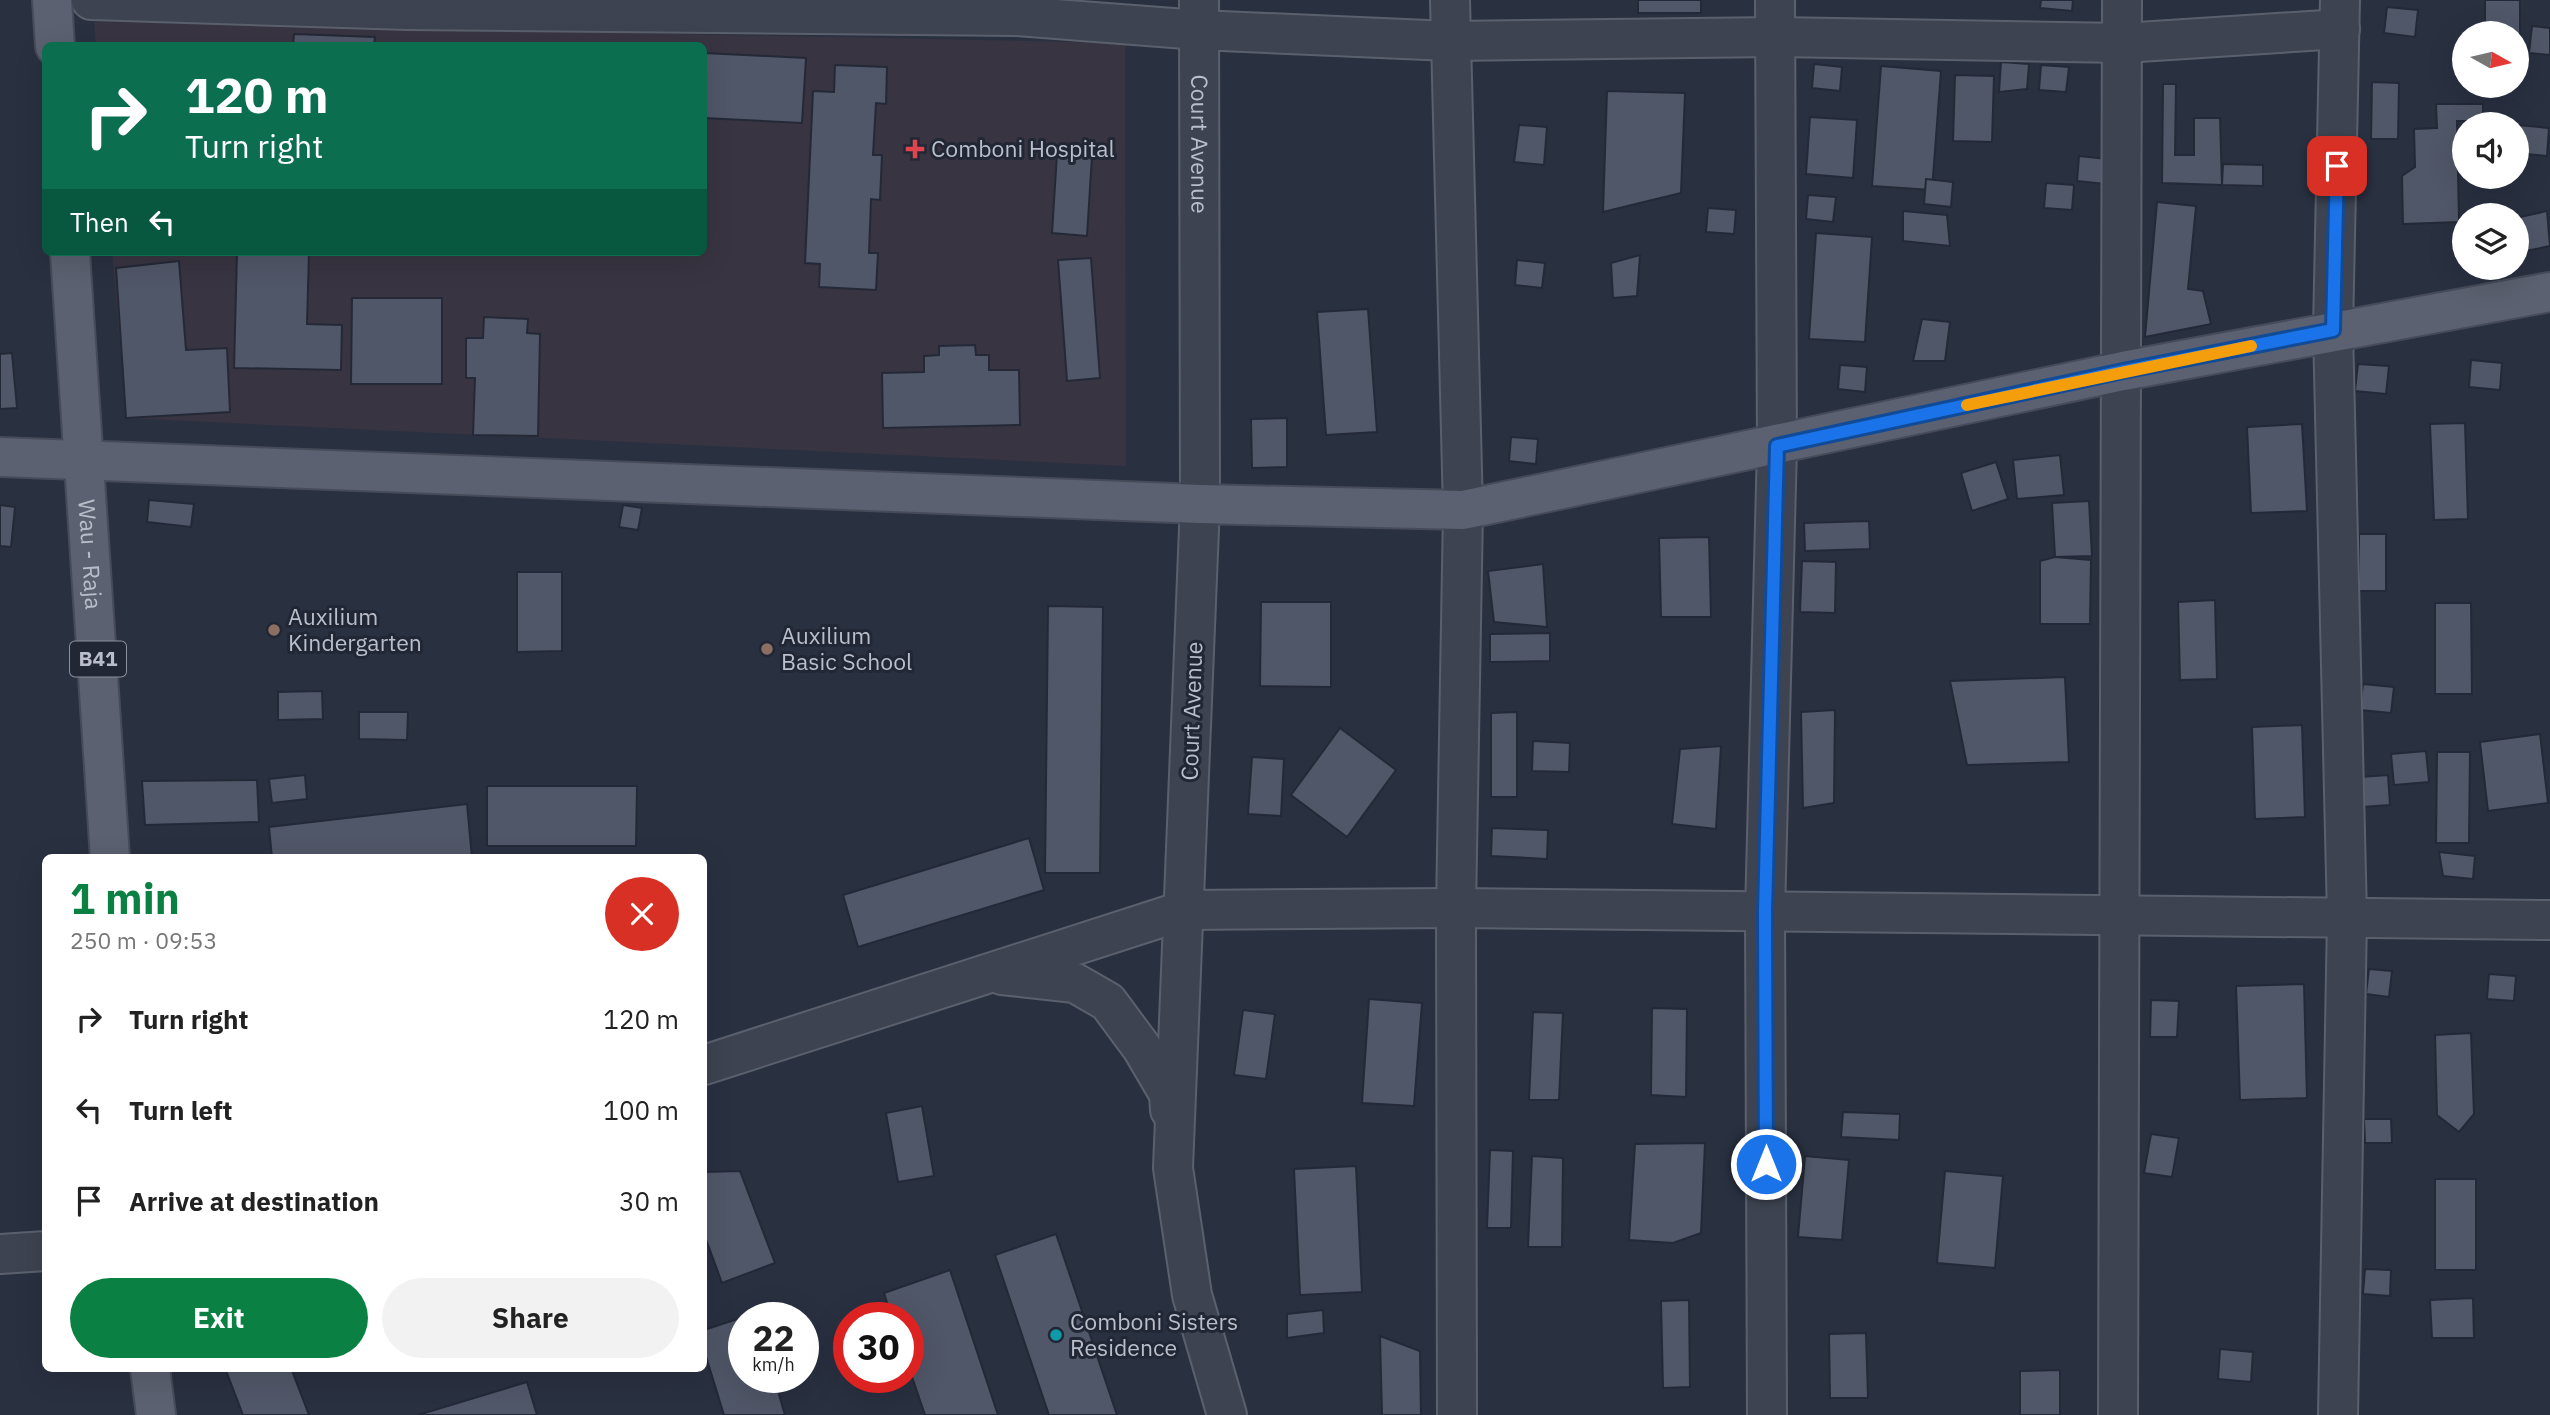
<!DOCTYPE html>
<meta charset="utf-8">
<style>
:root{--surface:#fff;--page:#f2f2f2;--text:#222;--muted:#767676;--accent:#0b8043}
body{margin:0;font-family:"IBM Plex Sans",sans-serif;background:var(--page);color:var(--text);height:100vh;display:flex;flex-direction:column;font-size:26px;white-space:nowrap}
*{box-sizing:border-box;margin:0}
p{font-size:23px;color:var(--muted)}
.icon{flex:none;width:38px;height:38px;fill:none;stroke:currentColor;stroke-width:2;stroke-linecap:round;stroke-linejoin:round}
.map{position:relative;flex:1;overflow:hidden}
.drawer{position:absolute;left:42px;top:854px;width:665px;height:518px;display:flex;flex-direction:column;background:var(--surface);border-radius:10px;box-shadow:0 7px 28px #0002}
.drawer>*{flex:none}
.top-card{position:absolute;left:42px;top:42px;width:665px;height:214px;border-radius:10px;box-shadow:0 7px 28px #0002;background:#0b6e4f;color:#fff;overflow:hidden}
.needle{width:46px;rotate:98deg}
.fabs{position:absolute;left:2452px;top:21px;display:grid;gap:14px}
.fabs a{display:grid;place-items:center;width:77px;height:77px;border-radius:50%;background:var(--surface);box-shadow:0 7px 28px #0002;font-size:35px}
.speed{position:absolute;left:728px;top:1302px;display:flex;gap:14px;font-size:35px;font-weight:700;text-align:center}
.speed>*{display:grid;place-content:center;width:91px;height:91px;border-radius:50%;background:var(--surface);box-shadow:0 7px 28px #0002;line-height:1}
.speed small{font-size:18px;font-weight:400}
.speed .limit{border:10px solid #d22;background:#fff;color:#111}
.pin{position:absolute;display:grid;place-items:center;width:60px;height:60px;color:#fff;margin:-30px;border-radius:14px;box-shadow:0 4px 10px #0006}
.me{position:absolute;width:77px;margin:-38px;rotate:0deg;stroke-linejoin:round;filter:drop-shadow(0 0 5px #0008)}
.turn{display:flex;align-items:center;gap:24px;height:147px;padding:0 28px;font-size:32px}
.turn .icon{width:91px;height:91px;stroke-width:2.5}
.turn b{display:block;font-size:49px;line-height:60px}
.then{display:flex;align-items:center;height:66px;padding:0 28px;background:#0003;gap:14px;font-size:26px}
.round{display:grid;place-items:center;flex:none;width:74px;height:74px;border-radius:37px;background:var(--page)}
.overview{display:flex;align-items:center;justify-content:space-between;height:119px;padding:0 28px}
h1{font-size:42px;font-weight:800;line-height:52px;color:var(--accent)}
.button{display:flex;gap:14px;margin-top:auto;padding:14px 28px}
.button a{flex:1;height:80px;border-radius:42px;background:var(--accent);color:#fff;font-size:28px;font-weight:800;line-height:80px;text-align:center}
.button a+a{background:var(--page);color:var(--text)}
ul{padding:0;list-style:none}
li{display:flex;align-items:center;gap:21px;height:91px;padding:0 28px}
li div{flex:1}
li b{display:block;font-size:26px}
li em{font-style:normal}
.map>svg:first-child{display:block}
.medical{fill:#383441}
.building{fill:#505768;stroke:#242937;stroke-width:2}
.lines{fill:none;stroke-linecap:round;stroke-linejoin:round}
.minor-casing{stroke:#5b606d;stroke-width:42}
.major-casing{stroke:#474b59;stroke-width:42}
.minor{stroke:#3d4350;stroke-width:38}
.major{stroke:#5b6170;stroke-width:38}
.route-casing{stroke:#114b97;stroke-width:18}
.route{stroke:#1a73e8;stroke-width:12}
.slow{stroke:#f59e0b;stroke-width:12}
.health-dot{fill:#e0444e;stroke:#222735;stroke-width:2.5}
.education-dot{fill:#8d6e63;stroke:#222735;stroke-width:2.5}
.culture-dot{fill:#0f9aa8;stroke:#222735;stroke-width:2.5}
.labels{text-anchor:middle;stroke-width:6;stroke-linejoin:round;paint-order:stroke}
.shield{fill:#222735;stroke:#8c919d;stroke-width:2}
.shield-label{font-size:21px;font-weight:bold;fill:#babeca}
.street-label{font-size:23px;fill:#babeca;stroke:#222735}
.poi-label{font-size:23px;fill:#babeca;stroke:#222735;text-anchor:start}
</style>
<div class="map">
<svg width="2550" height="1415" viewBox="0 0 2550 1415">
<rect width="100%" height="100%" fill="#293040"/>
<polygon class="medical" points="94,22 1125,43 1126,466 126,418 112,252 704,252 704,46 96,46"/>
<g class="building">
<rect x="1638" y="0" width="63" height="13"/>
<polygon points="2041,0 2073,0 2072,11 2040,8"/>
<polygon points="2485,0 2520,0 2520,53 2516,53 2516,33 2485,33"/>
<polygon points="2387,7 2418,10 2415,37 2384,33"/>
<polygon points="2532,26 2550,28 2550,55 2529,53"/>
<polygon points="294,34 375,37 374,46 293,46"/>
<polygon points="704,53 806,58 802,123 704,118"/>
<polygon points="2001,62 2029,64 2027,89 1999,92"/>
<polygon points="1814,64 1842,67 1840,91 1812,88"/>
<polygon points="835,65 887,67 886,104 876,103 873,155 882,155 880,200 871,199 869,253 878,253 876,290 819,287 820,264 805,263 813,91 834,92"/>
<polygon points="2041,65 2069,67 2066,92 2039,90"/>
<polygon points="1881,66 1941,71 1932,190 1872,186"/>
<polygon points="1955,75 1994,76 1992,142 1953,141"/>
<polygon points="2372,82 2399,83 2398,139 2371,139"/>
<polygon points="2163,84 2176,84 2175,155 2194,155 2194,118 2220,118 2222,185 2162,183"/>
<polygon points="1607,91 1685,93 1681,193 1603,212"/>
<polygon points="2436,104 2483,104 2483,121 2457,121 2459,222 2403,224 2402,176 2415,167 2414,129 2437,128"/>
<polygon points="1810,117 1857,120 1853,178 1806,174"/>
<polygon points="1519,125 1547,127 1544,165 1514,162"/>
<polygon points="2518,125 2549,128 2547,156 2516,153"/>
<polygon points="1057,154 1092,156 1087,236 1052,233"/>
<polygon points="2079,156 2107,159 2105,184 2077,181"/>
<polygon points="2223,164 2263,165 2263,186 2222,185"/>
<polygon points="1926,179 1953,182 1951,207 1924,204"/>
<polygon points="2046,183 2074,185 2072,210 2044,208"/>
<polygon points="1808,195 1836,197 1833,222 1806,219"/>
<polygon points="2157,202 2196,206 2188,289 2203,291 2211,324 2145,337"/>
<polygon points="1708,208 1736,210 1734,234 1706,232"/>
<polygon points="1903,211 1947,215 1950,246 1903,241"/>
<polygon points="2547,211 2550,246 2516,253 2520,217"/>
<polygon points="1816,233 1872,237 1865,342 1809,339"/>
<polygon points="237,252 309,252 307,324 342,325 341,370 234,368"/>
<polygon points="1640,255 1637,296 1613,298 1611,263"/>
<polygon points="1091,258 1100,378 1067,381 1058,260"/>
<polygon points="1517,260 1545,263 1542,288 1515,285"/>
<polygon points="179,261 186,350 227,348 230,412 126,418 116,268"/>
<polygon points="352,298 442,298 442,384 351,384"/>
<polygon points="1368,309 1377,432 1326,435 1317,312"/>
<polygon points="484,317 528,319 527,333 540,334 538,436 473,435 475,378 466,378 466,338 483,338"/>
<polygon points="1922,319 1950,322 1945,361 1913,361"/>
<polygon points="975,345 976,355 989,355 989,370 1019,370 1020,425 883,428 882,373 924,372 924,356 939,355 939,346"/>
<polygon points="12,353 17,408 0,409 0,354"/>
<polygon points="2471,360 2502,363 2500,390 2469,387"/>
<polygon points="2358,364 2389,366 2386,394 2355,391"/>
<polygon points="1840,365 1867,367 1865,392 1838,389"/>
<polygon points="1287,418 1287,467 1252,468 1251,419"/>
<polygon points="2465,423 2468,519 2434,520 2430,424"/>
<polygon points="2302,424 2307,511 2251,513 2247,427"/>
<polygon points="1511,437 1538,439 1536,464 1509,461"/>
<polygon points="2060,455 2064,495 2017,499 2013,460"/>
<polygon points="1996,462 2008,499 1972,511 1961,473"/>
<polygon points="149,500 194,504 191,527 147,522"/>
<polygon points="2089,501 2092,556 2055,557 2052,503"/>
<polygon points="0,505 15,507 11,547 0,546"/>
<polygon points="623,505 642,508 638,530 619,527"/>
<polygon points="1869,521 1870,549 1805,551 1804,523"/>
<rect x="2359" y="534" width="27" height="57"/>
<polygon points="1709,537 1711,617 1661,617 1659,538"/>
<polygon points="2055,557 2091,560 2090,624 2040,624 2040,561"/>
<polygon points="1802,561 1836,562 1835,613 1800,612"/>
<polygon points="1543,564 1547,627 1494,622 1488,571"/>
<polygon points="517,572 562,572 562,651 517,652"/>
<polygon points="2215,600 2217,679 2180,680 2178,602"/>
<polygon points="1261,602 1331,602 1331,687 1260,686"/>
<polygon points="2435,603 2471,603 2472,694 2435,694"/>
<polygon points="1048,606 1103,607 1100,873 1045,873"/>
<polygon points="1550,633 1550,661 1490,662 1490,634"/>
<polygon points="2065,677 2069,762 1967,765 1950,681"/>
<polygon points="2363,684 2394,687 2391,713 2360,710"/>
<polygon points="322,691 323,719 278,720 278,692"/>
<polygon points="1835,710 1834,803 1803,808 1801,712"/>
<polygon points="359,712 408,712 407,740 359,739"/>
<polygon points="1517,712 1517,797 1491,797 1491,713"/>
<polygon points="2302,725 2305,817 2255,819 2252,727"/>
<polygon points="1340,728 1396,770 1347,837 1291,795"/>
<polygon points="2540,734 2548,803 2488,811 2480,742"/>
<polygon points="1533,741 1570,743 1569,772 1532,771"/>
<polygon points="1721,746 1716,829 1672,824 1680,749"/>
<polygon points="2426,751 2429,782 2394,785 2391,754"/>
<polygon points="2437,752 2470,752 2469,843 2436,843"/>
<polygon points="1252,757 1284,759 1281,816 1248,814"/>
<polygon points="305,775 307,799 272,803 269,779"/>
<polygon points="2388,775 2390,805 2362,807 2360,777"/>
<polygon points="257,780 259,822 145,825 142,781"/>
<polygon points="487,786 637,786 636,846 487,846"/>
<polygon points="467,804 472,858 272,858 269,827"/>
<polygon points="1492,828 1548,830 1547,859 1491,856"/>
<polygon points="1029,838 1044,890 858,947 843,895"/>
<polygon points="2439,852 2475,856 2473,879 2443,876"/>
<polygon points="2369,969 2392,971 2389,997 2366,994"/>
<polygon points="2489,974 2516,976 2514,1001 2487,999"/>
<polygon points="2304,984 2307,1098 2240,1100 2236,986"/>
<polygon points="1369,999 1422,1003 1414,1106 1362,1103"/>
<polygon points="2151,1000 2179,1001 2177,1037 2150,1037"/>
<polygon points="1652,1008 1687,1009 1686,1097 1651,1095"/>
<polygon points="1243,1010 1275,1014 1266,1079 1234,1075"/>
<polygon points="1533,1012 1563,1013 1559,1100 1529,1100"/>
<polygon points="2471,1033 2474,1114 2459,1132 2437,1115 2435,1035"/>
<polygon points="922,1106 934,1176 898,1182 886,1113"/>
<polygon points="1843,1112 1900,1114 1899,1140 1841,1137"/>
<polygon points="2364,1119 2391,1119 2392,1143 2365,1143"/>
<polygon points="2151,1134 2179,1138 2172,1177 2144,1173"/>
<polygon points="1705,1143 1701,1233 1673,1243 1629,1240 1635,1144"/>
<polygon points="1490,1150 1513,1151 1511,1228 1487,1228"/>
<polygon points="1532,1156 1563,1158 1562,1247 1528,1247"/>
<polygon points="1805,1156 1849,1160 1842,1240 1798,1237"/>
<polygon points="1356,1166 1362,1292 1300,1295 1294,1169"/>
<polygon points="740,1171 775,1263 722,1283 704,1234 704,1172"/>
<polygon points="1945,1171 2003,1176 1995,1268 1937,1263"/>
<rect x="2435" y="1179" width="41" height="91"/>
<polygon points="1056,1234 1117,1415 1049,1415 995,1255"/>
<polygon points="2365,1269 2391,1270 2390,1296 2363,1294"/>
<polygon points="950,1270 998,1415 925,1415 908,1365 908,1318 892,1318 884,1293"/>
<polygon points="2473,1298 2474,1338 2432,1338 2430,1300"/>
<polygon points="1689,1300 1690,1387 1663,1388 1661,1301"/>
<polygon points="771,1308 775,1318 744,1318 744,1377 774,1377 785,1415 724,1415 704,1350 704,1330"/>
<polygon points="1323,1310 1324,1333 1287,1338 1287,1314"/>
<polygon points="1866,1333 1868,1398 1830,1398 1829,1334"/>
<polygon points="1380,1336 1420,1351 1421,1415 1382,1415"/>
<polygon points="2220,1349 2253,1352 2251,1382 2218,1379"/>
<polygon points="225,1368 291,1368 309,1415 243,1415"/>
<polygon points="2060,1370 2060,1415 2020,1415 2020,1371"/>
<polygon points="527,1382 537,1415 418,1415"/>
</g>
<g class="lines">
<defs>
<g id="minor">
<polyline points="91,0 408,10 1016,16 1199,30 1450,41 1777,37 2123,43 2340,29"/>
<path id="s1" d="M1199,0l1,504 -27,664 19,127 35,120"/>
<polyline points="1450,0 1463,510 1456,908 1457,1415"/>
<polyline points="1002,975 1075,983 1108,1002 1142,1048 1169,1094 1170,1110"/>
<polyline points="704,1065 1185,910 1456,908 2550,920"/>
<polyline points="0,1254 46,1251"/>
<polyline points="1767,1415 1765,913 1777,446 1775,0"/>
<polyline points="2118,1415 2122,0"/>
<polyline points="2338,1415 2347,917 2333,330 2340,0"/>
</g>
<g id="major">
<polyline points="52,0 55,46"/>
<path id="s2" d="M70,252l40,606"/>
<polyline points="0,457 1200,504 1463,510 2123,371 2550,292"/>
<polyline points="150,1368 156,1415"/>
</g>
</defs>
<use href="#minor" class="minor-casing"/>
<use href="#major" class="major-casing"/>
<use href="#minor" class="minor"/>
<use href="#major" class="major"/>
</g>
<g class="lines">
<defs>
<polyline id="route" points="1766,1164 1765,912 1777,446 2123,371 2333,330 2337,166"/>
</defs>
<use href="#route" class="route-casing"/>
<use href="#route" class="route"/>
<polyline class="slow" points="1967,405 2251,346"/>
</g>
<path class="health-dot" d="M911.5 138.5h7v7h7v7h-7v7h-7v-7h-7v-7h7z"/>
<g class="education-dot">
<circle cx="274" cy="630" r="7"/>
<circle cx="767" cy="649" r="7"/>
</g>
<circle class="culture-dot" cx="1056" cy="1335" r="7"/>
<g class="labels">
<rect class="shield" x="70" y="641.5" width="56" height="35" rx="5"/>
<g class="shield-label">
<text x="98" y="666">B41</text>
</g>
<g class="street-label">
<text dy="8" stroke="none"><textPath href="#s1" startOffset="144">Court Avenue</textPath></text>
<text dy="8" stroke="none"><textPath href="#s2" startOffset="303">Wau - Raja</textPath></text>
<text transform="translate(1192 711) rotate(-88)" y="8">Court Avenue</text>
</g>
<g class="poi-label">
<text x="931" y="157">Comboni Hospital</text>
<text x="288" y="625">Auxilium<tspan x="288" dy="26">Kindergarten</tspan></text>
<text x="781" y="644">Auxilium<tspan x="781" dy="26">Basic School</tspan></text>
<text x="1070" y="1330">Comboni Sisters<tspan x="1070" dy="26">Residence</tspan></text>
</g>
</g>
</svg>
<div class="fabs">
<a><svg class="needle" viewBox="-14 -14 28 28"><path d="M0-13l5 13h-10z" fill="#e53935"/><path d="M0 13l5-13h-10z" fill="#767676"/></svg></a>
<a><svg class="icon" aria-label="sound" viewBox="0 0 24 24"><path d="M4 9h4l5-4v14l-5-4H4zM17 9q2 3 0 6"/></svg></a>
<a><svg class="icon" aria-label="layers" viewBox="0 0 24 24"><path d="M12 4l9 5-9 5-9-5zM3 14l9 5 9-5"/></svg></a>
</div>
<div class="speed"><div>22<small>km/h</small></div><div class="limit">30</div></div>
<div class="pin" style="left:2337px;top:166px;background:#d93025"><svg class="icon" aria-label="arrive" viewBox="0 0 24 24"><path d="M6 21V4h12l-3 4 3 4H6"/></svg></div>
<svg class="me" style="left:1766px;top:1164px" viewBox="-20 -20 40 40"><circle r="17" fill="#1a73e8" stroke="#fff" stroke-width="3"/><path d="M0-11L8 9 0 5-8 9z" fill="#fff"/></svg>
<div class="top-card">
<div class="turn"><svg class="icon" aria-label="right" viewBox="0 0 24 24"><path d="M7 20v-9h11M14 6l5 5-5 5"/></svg><div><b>120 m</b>Turn right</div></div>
<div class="then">Then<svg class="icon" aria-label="left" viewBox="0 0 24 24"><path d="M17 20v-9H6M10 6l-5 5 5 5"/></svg></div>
</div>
<section class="drawer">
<div class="overview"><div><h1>1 min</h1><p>250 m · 09:53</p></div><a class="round" style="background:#d93025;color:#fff"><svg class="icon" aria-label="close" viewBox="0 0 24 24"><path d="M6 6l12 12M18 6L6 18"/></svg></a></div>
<ul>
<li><svg class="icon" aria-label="right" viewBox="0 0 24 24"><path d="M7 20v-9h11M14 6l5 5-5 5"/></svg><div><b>Turn right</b></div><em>120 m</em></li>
<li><svg class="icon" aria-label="left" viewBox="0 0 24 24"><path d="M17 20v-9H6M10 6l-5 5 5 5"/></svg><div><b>Turn left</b></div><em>100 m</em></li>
<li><svg class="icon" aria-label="arrive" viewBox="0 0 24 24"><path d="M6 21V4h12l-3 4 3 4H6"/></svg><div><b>Arrive at destination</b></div><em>30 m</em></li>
</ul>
<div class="button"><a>Exit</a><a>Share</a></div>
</section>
</div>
